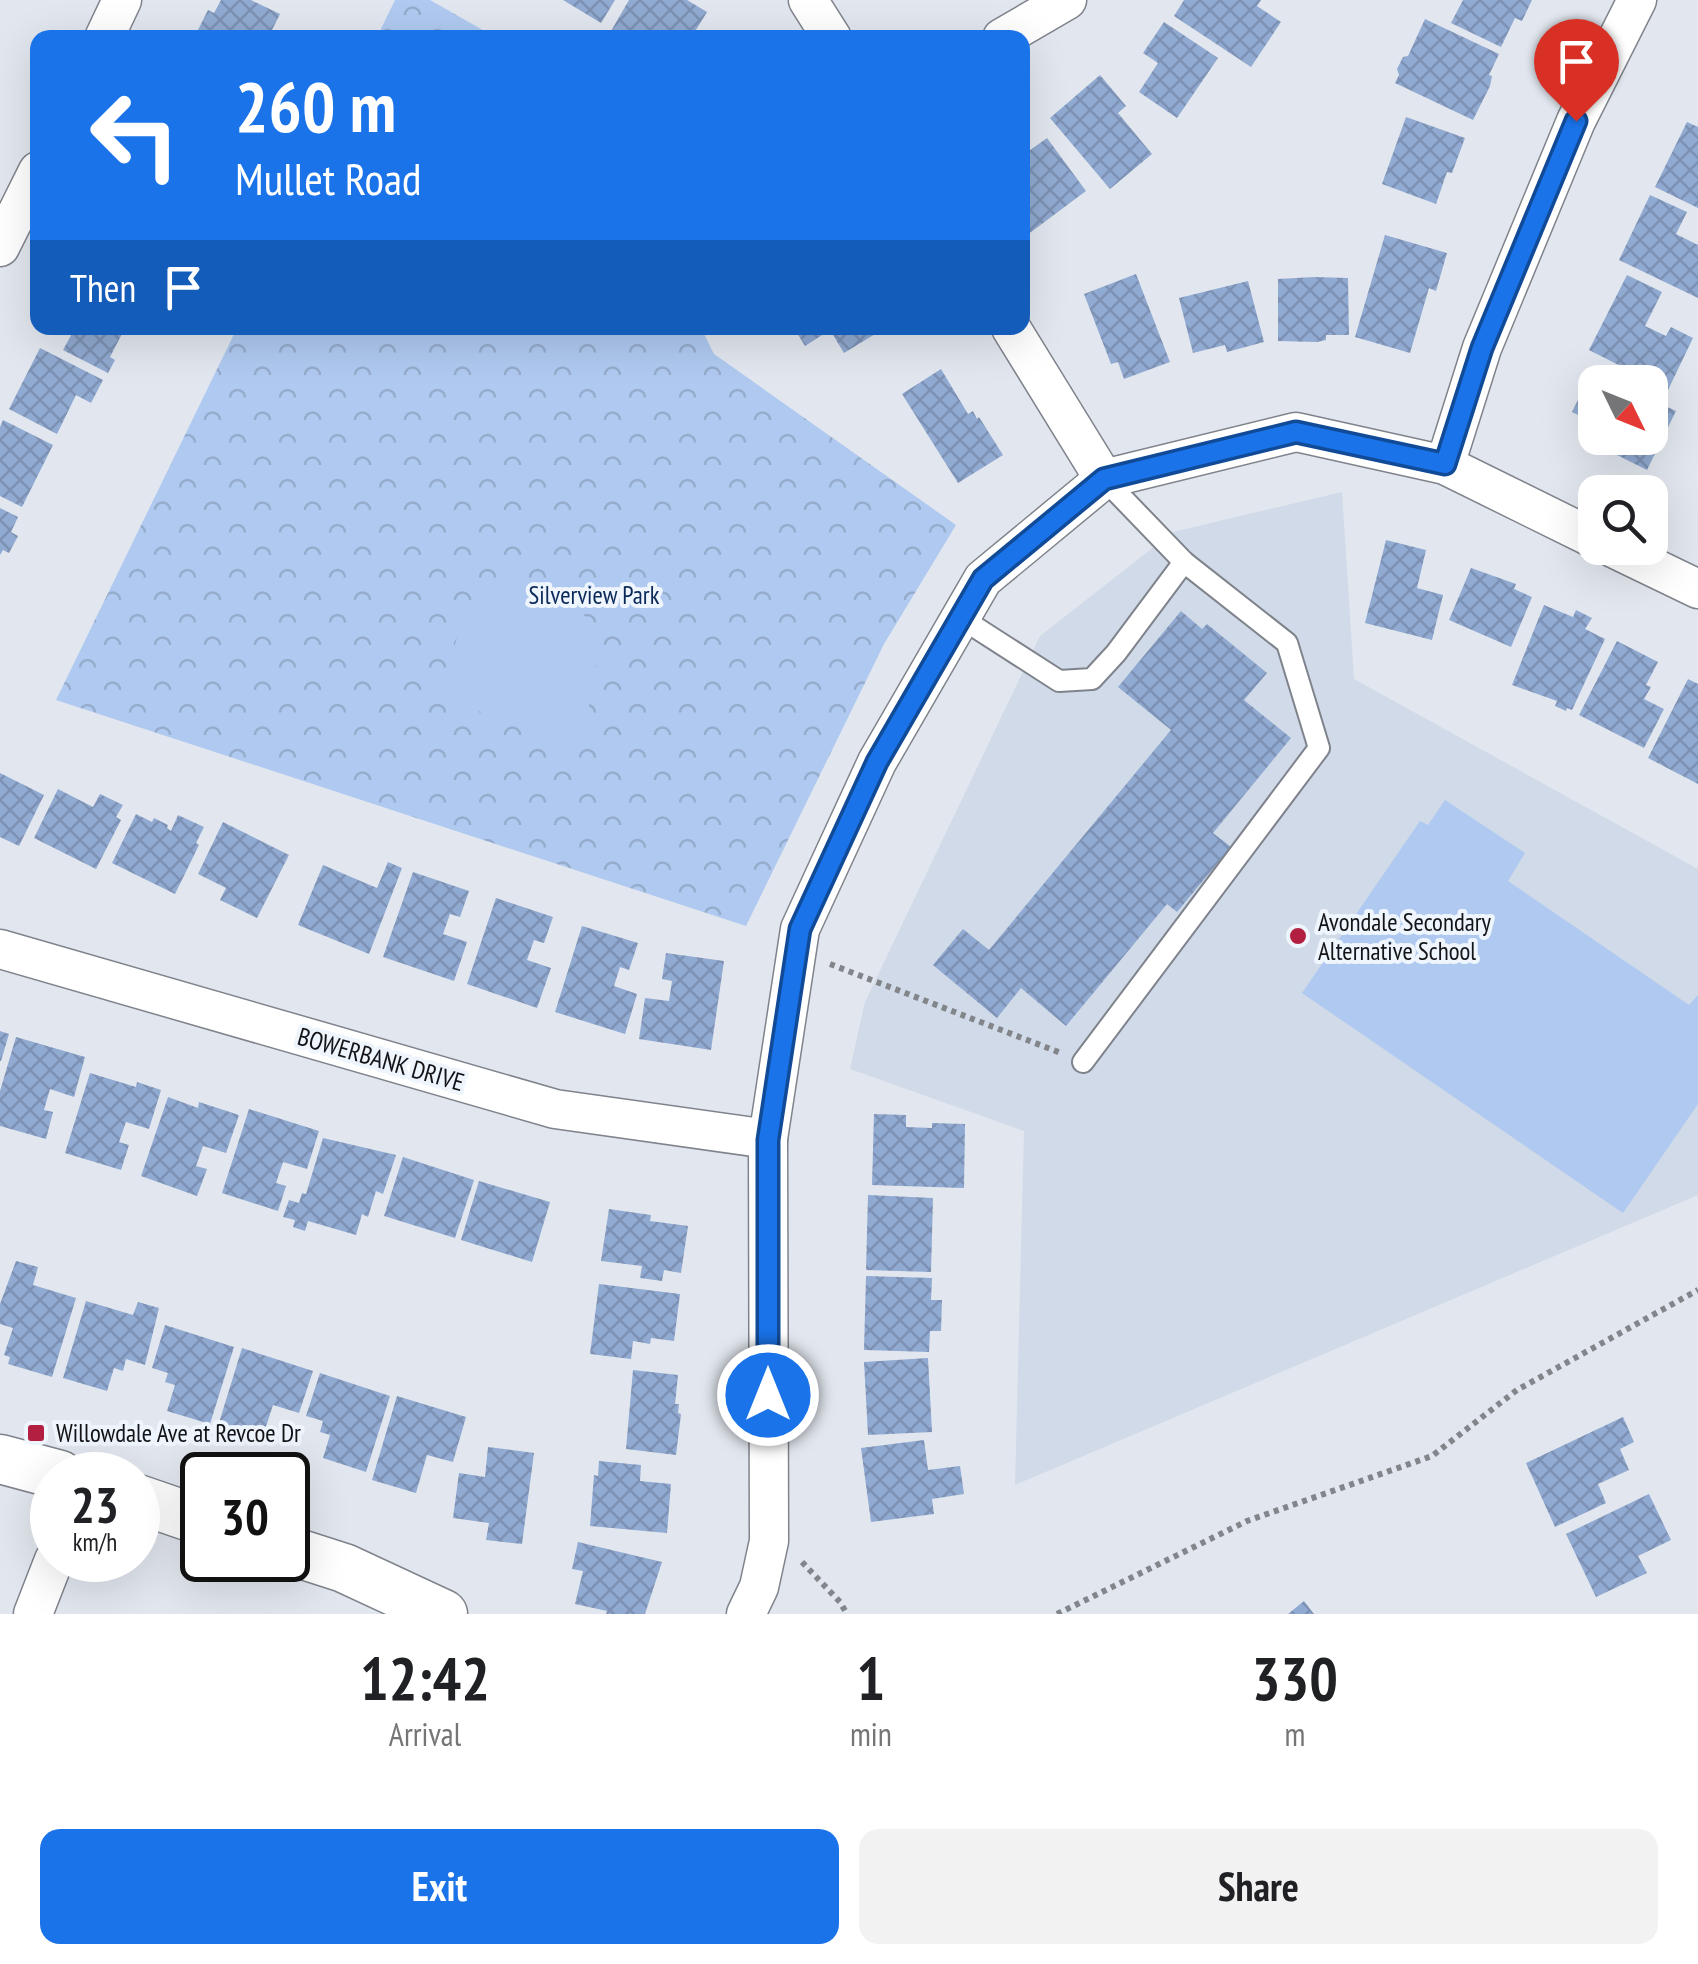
<!DOCTYPE html>
<style>
:root{--surface:#fff;--page:#f2f2f2;--text:#202124;--muted:#757577;--accent:#1a73e8}
body{margin:0;font-family:"PT Sans Narrow",sans-serif;background:var(--page);color:var(--text);height:100vh;display:flex;flex-direction:column;font-size:38px;white-space:nowrap}
*{box-sizing:border-box;margin:0}
p{font-size:32px;color:var(--muted)}
.icon{flex:none;width:55px;height:55px;fill:none;stroke:currentColor;stroke-width:2;stroke-linecap:round;stroke-linejoin:round}
.map{position:relative;height:1614px;overflow:hidden}
.details{display:flex;flex-direction:column;background:var(--surface);flex:1}
.details>*{flex:none}
.guide{position:absolute;left:30px;top:30px;width:1000px;height:305px;border-radius:20px;box-shadow:0 10px 40px #0002;background:#1a73e8;color:#fff;overflow:hidden}
.needle{width:65px;rotate:133deg}
.buttons{position:absolute;left:1578px;top:365px;display:grid;gap:20px}
.buttons a{display:grid;place-items:center;width:90px;height:90px;border-radius:20px;background:var(--surface);box-shadow:0 10px 40px #0002;font-size:50px}
.speed{position:absolute;left:30px;top:1452px;display:flex;gap:20px;font-size:50px;font-weight:700;text-align:center}
.speed>*{display:grid;place-content:center;width:130px;height:130px;border-radius:50%;background:var(--surface);box-shadow:0 10px 40px #0002;line-height:1}
.speed small{font-size:25px;font-weight:400}
.speed .limit{border:5px solid #111;border-radius:15px;background:#fff;color:#111}
.pin{position:absolute;display:grid;place-items:center;width:85px;height:85px;color:#fff;margin:-102px -42px;border-radius:50% 50% 50% 0;rotate:-45deg;box-shadow:0 0 10px #0007}
.pin .icon{rotate:45deg}
.me{position:absolute;width:110px;margin:-55px;rotate:0deg;stroke-linejoin:round;filter:drop-shadow(0 0 8px #0008)}
.turn{display:flex;align-items:center;gap:35px;height:210px;padding:0 40px;font-size:45px}
.turn .icon{width:130px;height:130px;stroke-width:2.5}
.turn b{display:block;font-size:70px;line-height:85px}
.then{display:flex;align-items:center;height:95px;padding:0 40px;background:#0003;gap:20px;font-size:38px}
.eta{display:flex;justify-content:space-evenly;align-items:center;height:170px;text-align:center}
.eta b{font-size:60px;font-weight:600;line-height:70px}
.cta{display:flex;gap:20px;margin-top:auto;padding:20px 40px}
.cta a{flex:1;height:115px;border-radius:20px;background:var(--accent);color:#fff;font-size:40px;font-weight:600;line-height:115px;text-align:center}
.cta a+a{background:var(--page);color:var(--text)}
.map>svg:first-child{display:block}
.built{fill:#d0dae8}
.park{fill:url(#park-crowns)}
.pitch{fill:#afc9f0}
.building{fill:url(#building-cross-hatch)}
.lines{fill:none;stroke-linecap:round;stroke-linejoin:round}
.service-casing{stroke:#7f838b;stroke-width:24}
.minor-casing{stroke:#7f838b;stroke-width:41}
.tertiary-casing{stroke:#7f838b;stroke-width:51}
.path{stroke:#82858a;stroke-width:6;stroke-dasharray:5 5;stroke-linecap:butt}
.service{stroke:#fff;stroke-width:20}
.minor{stroke:#fff;stroke-width:38}
.tertiary{stroke:#fff;stroke-width:48}
.route-casing{stroke:#114b97;stroke-width:25}
.route{stroke:#1a73e8;stroke-width:18}
.poi-dot{fill:#b21f41;stroke:#eff5fd;stroke-width:4}
.labels{text-anchor:middle;stroke-width:8;stroke-linejoin:round;paint-order:stroke}
.park-label{font-size:25px;fill:#0a2959;stroke:#eff5fd}
.poi-label{font-size:25px;fill:#131417;stroke:#eff5fd;text-anchor:start}
.street-label{font-size:25px;fill:#131417;stroke:#eff5fd}
</style>
<div class="map">
<svg width="1698" height="1614" viewBox="0 0 1698 1614">
<defs>
<pattern id="park-crowns" width="20" height="18" patternUnits="userSpaceOnUse" patternTransform="scale(2.5)"><rect width="20" height="18" fill="#afc9f0"/><path d="M2 6a3 3 0 1 1 6 0M12 15a3 3 0 1 1 6 0" fill="none" stroke="#96accd"/></pattern>
<pattern id="building-cross-hatch" width="8" height="8" patternUnits="userSpaceOnUse" patternTransform="scale(2.5)"><rect width="8" height="8" fill="#91aad1"/><path d="M0 0l8 8M0 8l8-8" fill="none" stroke="#7c91b3"/></pattern>
</defs>
<rect width="100%" height="100%" fill="#e2e7ef"/>
<polygon class="built" points="1342,492 1354,679 1698,869 1698,1195 1015,1485 1024,1131 850,1069 865,1002 1040,636 1173,532"/>
<g class="park">
<polygon points="395,0 430,0 495,37 377,37"/>
<polygon points="237,328 701,328 714,354 956,525 884,644 746,926 56,700"/>
</g>
<g class="pitch">
<path d="M515,583l35,9 52,36 -19,113 -16,8 -116,-50c-3,-49 8,-105 64,-116z"/>
<polygon points="1445,800 1525,853 1508,881 1689,1005 1698,995 1698,1104 1623,1213 1302,993 1420,821 1428,825"/>
</g>
<g class="building">
<polygon points="221,0 251,0 280,14 268,38 194,38 208,10 214,13"/>
<polygon points="563,0 615,0 601,23"/>
<polygon points="629,0 687,0 707,12 691,38 607,38"/>
<polygon points="1184,0 1261,0 1257,6 1281,22 1251,67 1174,16"/>
<polygon points="1463,0 1532,0 1522,21 1515,18 1501,47 1451,23"/>
<polygon points="1425,19 1499,54 1489,75 1492,76 1490,86 1473,120 1395,83 1399,75 1397,69 1403,57 1408,56"/>
<polygon points="1164,22 1218,58 1177,118 1139,92 1158,63 1143,53"/>
<polygon points="1100,75 1126,106 1118,113 1152,154 1110,189 1050,118"/>
<polygon points="1406,117 1465,138 1452,173 1447,172 1436,204 1382,184"/>
<polygon points="1687,122 1698,127 1698,208 1655,187"/>
<polygon points="1047,138 1086,191 1027,235 1022,228 1022,178 1027,175 1022,170 1022,156"/>
<polygon points="1650,195 1687,212 1676,234 1698,245 1698,298 1619,260"/>
<polygon points="1385,235 1447,253 1436,291 1429,288 1410,353 1355,337"/>
<polygon points="1136,274 1170,362 1124,379 1118,362 1111,364 1084,294"/>
<polygon points="1627,275 1662,292 1645,326 1666,336 1671,327 1693,338 1668,390 1589,350"/>
<polygon points="1314,277 1348,278 1349,335 1326,335 1326,340 1317,342 1278,341 1278,279"/>
<polygon points="1248,281 1264,342 1227,352 1225,345 1193,353 1179,298"/>
<polygon points="75,328 125,328 110,357 115,360 108,373 63,350"/>
<polygon points="794,328 885,328 844,353 830,330 805,346"/>
<polygon points="40,348 103,380 91,403 76,395 57,434 9,409"/>
<polygon points="941,369 968,414 973,411 977,419 979,417 1003,455 958,483 902,394"/>
<polygon points="1593,370 1617,382 1595,382 1595,423 1572,412"/>
<polygon points="1650,399 1676,411 1647,470 1609,451 1615,438 1650,438"/>
<polygon points="3,420 53,445 22,507 0,496 0,427"/>
<polygon points="0,508 18,517 11,532 18,536 9,553 3,550 0,555"/>
<polygon points="1386,540 1426,550 1417,588 1443,595 1432,640 1365,623"/>
<polygon points="1471,568 1516,584 1514,589 1532,597 1511,647 1449,620"/>
<polygon points="1544,605 1573,617 1576,610 1592,618 1585,629 1605,639 1572,710 1567,708 1566,711 1555,706 1557,701 1512,685"/>
<polygon points="1181,611 1202,629 1207,624 1267,673 1244,700 1291,738 1213,833 1231,847 1177,912 1167,904 1066,1026 1021,988 997,1018 933,965 963,929 989,950 1171,730 1118,687"/>
<polygon points="1617,641 1658,662 1646,685 1651,687 1644,699 1664,709 1644,748 1579,715"/>
<polygon points="1688,679 1698,684 1698,784 1648,758"/>
<polygon points="0,773 44,795 19,846 0,837"/>
<polygon points="58,789 93,807 100,794 123,805 116,817 121,820 96,869 34,838"/>
<polygon points="136,814 152,822 154,818 168,825 167,828 171,831 178,815 204,827 196,843 199,845 175,894 112,863"/>
<polygon points="223,822 289,855 257,918 220,900 226,888 198,874"/>
<polygon points="388,862 402,868 369,954 298,925 323,865 377,888"/>
<polygon points="413,872 469,891 460,917 450,914 443,934 467,942 454,981 383,957"/>
<polygon points="496,898 553,917 544,943 534,940 527,960 551,968 537,1008 467,984"/>
<polygon points="582,926 638,943 629,970 620,967 614,986 637,994 625,1034 555,1012"/>
<polygon points="666,953 724,961 711,1050 639,1039 645,998 669,1001 672,981 662,979"/>
<polygon points="0,1031 9,1034 1,1061 0,1061"/>
<polygon points="16,1037 85,1057 74,1097 50,1089 44,1110 53,1112 46,1139 0,1126 0,1091"/>
<polygon points="90,1073 136,1087 137,1082 161,1090 149,1129 126,1122 119,1142 129,1145 121,1170 65,1153"/>
<polygon points="168,1097 198,1108 199,1102 239,1115 226,1153 203,1146 196,1166 207,1169 197,1196 141,1176"/>
<polygon points="249,1109 319,1131 307,1169 283,1162 276,1183 286,1186 278,1211 222,1193"/>
<polygon points="874,1114 906,1115 906,1127 932,1128 932,1123 965,1124 964,1188 872,1185"/>
<polygon points="323,1138 396,1155 383,1194 376,1191 368,1217 362,1214 356,1235 308,1221 305,1231 293,1227 295,1220 283,1217 289,1200 299,1203 302,1193 306,1194"/>
<polygon points="403,1157 474,1180 455,1238 384,1216"/>
<polygon points="479,1181 550,1202 532,1262 461,1240"/>
<polygon points="868,1195 933,1198 931,1272 866,1270"/>
<polygon points="609,1209 651,1215 650,1221 688,1226 681,1273 664,1270 662,1281 640,1278 642,1266 601,1261"/>
<polygon points="16,1261 38,1267 33,1285 76,1298 52,1377 8,1364 10,1357 4,1355 13,1328 0,1324 0,1304"/>
<polygon points="866,1276 932,1278 931,1300 942,1300 941,1331 930,1331 929,1352 864,1350"/>
<polygon points="599,1284 680,1294 674,1341 651,1338 650,1344 633,1341 631,1359 590,1354"/>
<polygon points="86,1301 133,1315 138,1302 159,1308 145,1365 126,1359 123,1371 114,1368 107,1391 63,1378"/>
<polygon points="165,1325 234,1347 210,1424 167,1411 175,1385 165,1382 168,1373 152,1368"/>
<polygon points="242,1348 313,1371 299,1413 273,1405 262,1439 218,1426"/>
<polygon points="928,1358 932,1432 868,1435 864,1362"/>
<polygon points="633,1370 678,1375 675,1404 679,1404 678,1413 681,1414 676,1455 626,1449"/>
<polygon points="320,1373 390,1396 366,1472 323,1458 330,1435 320,1432 323,1421 306,1416"/>
<polygon points="397,1396 466,1417 453,1462 427,1455 416,1493 372,1480"/>
<polygon points="1623,1417 1634,1442 1620,1449 1629,1470 1598,1484 1606,1503 1555,1527 1526,1463"/>
<polygon points="924,1440 928,1470 960,1466 964,1494 932,1499 934,1514 871,1522 861,1448"/>
<polygon points="488,1447 534,1453 522,1544 486,1540 489,1523 453,1518 459,1473 485,1477"/>
<polygon points="599,1461 641,1465 640,1481 671,1484 667,1533 590,1526 594,1475 598,1476"/>
<polygon points="1649,1494 1671,1540 1638,1556 1647,1573 1596,1597 1566,1534"/>
<polygon points="578,1542 662,1562 645,1614 606,1614 607,1611 575,1604 583,1571 572,1569"/>
<polygon points="1304,1601 1314,1614 1288,1614"/>
</g>
<g class="lines">
<defs>
<g id="service">
<polyline points="961,618 1059,681 1092,679 1116,653 1184,562"/>
<polyline points="1083,1062 1319,748 1287,643 1184,562 1104,479"/>
</g>
<g id="minor">
<polyline points="808,0 832,38"/>
<polyline points="104,38 122,0"/>
<polyline points="1002,38 1067,0"/>
<polyline points="0,247 38,171"/>
<polyline points="1011,328 1104,479"/>
<polyline points="1445,465 1482,348 1576,121 1637,0"/>
<polyline points="1613,548 1698,589"/>
<polyline points="0,949 555,1109 768,1139"/>
<polyline points="33,1614 54,1560"/>
<polyline points="746,1614 759,1587 769,1541 768,1139 800,929 877,762 983,579 1104,479 1296,432 1445,465 1595,539"/>
</g>
<g id="tertiary">
<polyline points="0,1459 60,1475"/>
<polyline points="138,1499 202,1521"/>
<polyline points="288,1550 344,1568 443,1614"/>
</g>
</defs>
<use href="#service" class="service-casing"/>
<use href="#minor" class="minor-casing"/>
<use href="#tertiary" class="tertiary-casing"/>
<g class="path">
<polyline points="830,964 1061,1053"/>
<polyline points="802,1562 840,1602 847,1614"/>
<polyline points="1057,1614 1247,1521 1432,1456 1517,1390 1698,1290"/>
</g>
<use href="#service" class="service"/>
<use href="#minor" class="minor"/>
<use href="#tertiary" class="tertiary"/>
</g>
<g class="lines">
<defs>
<polyline id="route" points="768,1395 768,1140 800,929 877,762 983,579 1104,479 1296,432 1445,464 1482,348 1576,121"/>
</defs>
<use href="#route" class="route-casing"/>
<use href="#route" class="route"/>
</g>
<g class="poi-dot">
<circle cx="1298" cy="936" r="10"/>
<rect x="26" y="1423" width="20" height="20" rx="5"/>
</g>
<g class="labels">
<g class="park-label">
<text x="594" y="604">Silverview Park</text>
</g>
<g class="poi-label">
<text x="1318" y="931">Avondale Secondary<tspan x="1318" dy="29">Alternative School</tspan></text>
<text x="56" y="1442">Willowdale Ave at Revcoe Dr</text>
</g>
<g class="street-label">
<text transform="translate(381 1059) rotate(16)" y="9">BOWERBANK DRIVE</text>
</g>
</g>
</svg>
<div class="buttons">
<a><svg class="needle" viewBox="-14 -14 28 28"><path d="M0-13l5 13h-10z" fill="#e53935"/><path d="M0 13l5-13h-10z" fill="#757577"/></svg></a>
<a><svg class="icon" aria-label="search" viewBox="0 0 24 24"><circle cx="10" cy="10" r="6"/><path d="M15 15l6 6"/></svg></a>
</div>
<div class="speed"><div>23<small>km/h</small></div><div class="limit">30</div></div>
<div class="pin" style="left:1576px;top:121px;background:#d93025"><svg class="icon" aria-label="arrive" viewBox="0 0 24 24"><path d="M6 21V4h12l-3 4 3 4H6"/></svg></div>
<svg class="me" style="left:768px;top:1395px" viewBox="-20 -20 40 40"><circle r="17" fill="#1a73e8" stroke="#fff" stroke-width="3"/><path d="M0-11L8 9 0 5-8 9z" fill="#fff"/></svg>
<div class="guide">
<div class="turn"><svg class="icon" aria-label="left" viewBox="0 0 24 24"><path d="M17 20v-9H6M10 6l-5 5 5 5"/></svg><div><b>260 m</b>Mullet Road</div></div>
<div class="then">Then<svg class="icon" aria-label="arrive" viewBox="0 0 24 24"><path d="M6 21V4h12l-3 4 3 4H6"/></svg></div>
</div>
</div>
<section class="details">
<div class="eta">
<div><b>12:42</b><p>Arrival</p></div>
<div><b>1</b><p>min</p></div>
<div><b>330</b><p>m</p></div>
</div>
<div class="cta"><a>Exit</a><a>Share</a></div>
</section>
